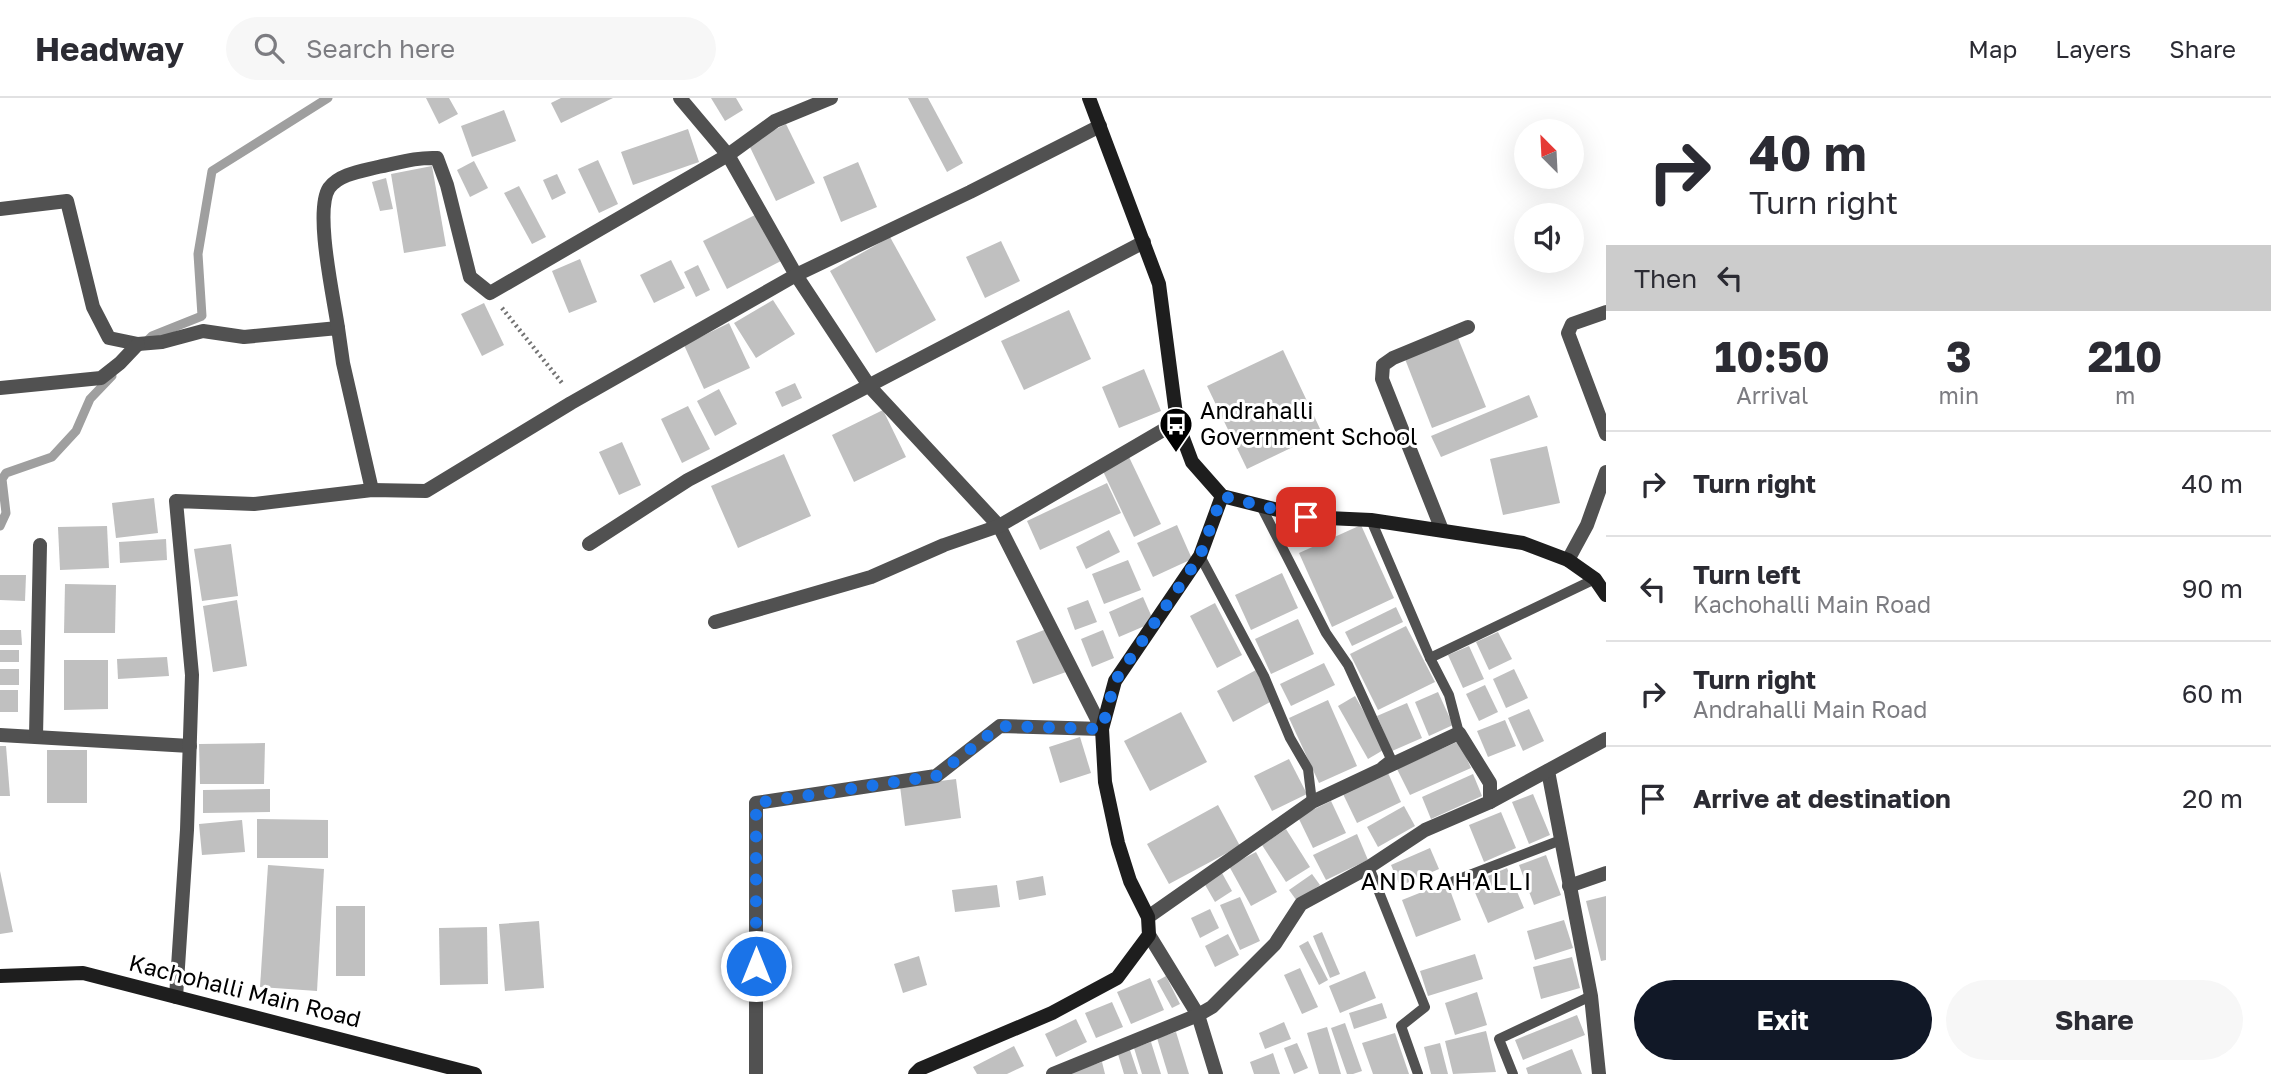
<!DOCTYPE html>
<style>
:root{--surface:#fff;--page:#f7f7f7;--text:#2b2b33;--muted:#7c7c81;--line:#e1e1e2;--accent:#111827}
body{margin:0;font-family:"Golos Text",sans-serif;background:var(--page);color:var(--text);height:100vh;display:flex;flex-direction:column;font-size:26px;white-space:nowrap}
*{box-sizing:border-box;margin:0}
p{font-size:23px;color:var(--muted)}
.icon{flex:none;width:38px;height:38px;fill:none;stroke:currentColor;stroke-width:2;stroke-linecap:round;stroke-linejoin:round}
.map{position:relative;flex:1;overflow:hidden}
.details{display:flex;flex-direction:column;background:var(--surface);width:665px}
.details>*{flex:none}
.guide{background:#fff;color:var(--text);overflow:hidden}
.needle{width:46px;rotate:336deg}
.fabs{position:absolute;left:1514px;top:21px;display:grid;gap:14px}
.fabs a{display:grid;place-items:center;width:70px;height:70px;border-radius:50%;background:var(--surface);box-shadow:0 7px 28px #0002;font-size:35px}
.pin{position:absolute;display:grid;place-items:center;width:60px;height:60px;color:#fff;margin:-30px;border-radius:14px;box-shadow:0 4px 10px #0006}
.me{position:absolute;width:77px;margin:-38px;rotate:0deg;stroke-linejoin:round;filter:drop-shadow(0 0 5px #0008)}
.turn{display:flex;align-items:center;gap:24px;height:147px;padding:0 28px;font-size:32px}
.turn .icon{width:91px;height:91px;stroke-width:2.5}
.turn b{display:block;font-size:49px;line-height:60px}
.then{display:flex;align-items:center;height:66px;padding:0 28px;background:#0003;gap:14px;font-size:26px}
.eta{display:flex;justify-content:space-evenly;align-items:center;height:119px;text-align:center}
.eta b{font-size:42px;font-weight:700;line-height:49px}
.cta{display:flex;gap:14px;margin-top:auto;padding:14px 28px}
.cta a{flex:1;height:80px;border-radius:42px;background:var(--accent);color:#fff;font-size:28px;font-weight:700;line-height:80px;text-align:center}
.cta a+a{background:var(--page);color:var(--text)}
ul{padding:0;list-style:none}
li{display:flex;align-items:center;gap:21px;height:105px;padding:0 28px;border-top:2px solid var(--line)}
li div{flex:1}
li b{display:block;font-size:26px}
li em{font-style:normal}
header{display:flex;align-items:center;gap:42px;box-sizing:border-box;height:98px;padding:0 35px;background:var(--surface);border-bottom:2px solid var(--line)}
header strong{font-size:33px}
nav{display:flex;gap:38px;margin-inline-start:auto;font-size:24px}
.search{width:490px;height:63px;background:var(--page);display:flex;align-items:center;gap:18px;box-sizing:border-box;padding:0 24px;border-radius:38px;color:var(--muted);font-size:26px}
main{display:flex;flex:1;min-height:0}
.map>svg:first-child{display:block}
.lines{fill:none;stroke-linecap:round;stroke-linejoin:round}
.stream{stroke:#9f9f9f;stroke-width:9}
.building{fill:#c0c0c0}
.path{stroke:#737373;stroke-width:4.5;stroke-dasharray:2 3.5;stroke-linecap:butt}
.lane{stroke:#515151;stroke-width:10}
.street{stroke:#515151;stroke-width:14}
.secondary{stroke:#1e1e1e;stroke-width:14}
.route{stroke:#1a73e8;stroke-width:12;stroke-dasharray:0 21.6}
.labels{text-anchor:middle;stroke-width:6;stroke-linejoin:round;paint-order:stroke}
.poi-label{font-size:23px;fill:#000;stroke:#fff;text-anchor:start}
.street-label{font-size:23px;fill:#000;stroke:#fff}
.neighbourhood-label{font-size:24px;letter-spacing:2px;fill:#000;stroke:#fff}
</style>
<header>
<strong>Headway</strong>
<div class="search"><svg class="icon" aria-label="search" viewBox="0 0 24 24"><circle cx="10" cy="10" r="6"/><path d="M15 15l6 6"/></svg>Search here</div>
<nav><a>Map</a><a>Layers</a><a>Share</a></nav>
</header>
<main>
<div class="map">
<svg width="1606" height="976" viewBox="0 0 1606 976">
<rect width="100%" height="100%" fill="#fff"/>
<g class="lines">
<g class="stream">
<polyline points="144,246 152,238 202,218 198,156 212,73 328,0"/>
<polyline points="0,428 6,415 2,381 6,375 52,359 76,333 90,301 112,278"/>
</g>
</g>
<g class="building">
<polygon points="426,0 449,0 458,16 439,26"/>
<polygon points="561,0 613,0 561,25 551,5"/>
<polygon points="711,0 736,0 743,12 725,23"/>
<polygon points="908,0 928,0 963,65 947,74"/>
<polygon points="504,12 516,43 472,59 461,28"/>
<polygon points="786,26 815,85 776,103 748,45"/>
<polygon points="688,31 699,64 633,87 621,54"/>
<polygon points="598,62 618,106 599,115 578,71"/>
<polygon points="474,63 488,90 470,99 457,72"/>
<polygon points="858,64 877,109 841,124 823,79"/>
<polygon points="432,68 446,148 404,155 391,76"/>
<polygon points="557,76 566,95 552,102 543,82"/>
<polygon points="386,80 393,111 380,113 372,84"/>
<polygon points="519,88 546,139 532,146 504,95"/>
<polygon points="757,116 781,163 727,191 703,143"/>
<polygon points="890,139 936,222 876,255 830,173"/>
<polygon points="1001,143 1020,183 985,200 966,159"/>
<polygon points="580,161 597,204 569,215 552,173"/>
<polygon points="671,162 685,190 654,205 640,177"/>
<polygon points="698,167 710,192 696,199 684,174"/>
<polygon points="773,202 795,236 756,260 734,225"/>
<polygon points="484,205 504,247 482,258 461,216"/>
<polygon points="1069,212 1091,261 1024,292 1001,243"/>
<polygon points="729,225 750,270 704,291 684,247"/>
<polygon points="1458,240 1486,309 1432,330 1405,261"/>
<polygon points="1283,252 1322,335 1247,371 1207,288"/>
<polygon points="1144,271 1161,313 1119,330 1102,289"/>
<polygon points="795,285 802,300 782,309 775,294"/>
<polygon points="719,291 737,326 715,338 697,303"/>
<polygon points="1529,297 1538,319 1441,359 1431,338"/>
<polygon points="688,308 710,351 682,365 661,321"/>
<polygon points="883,312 906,359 854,384 832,337"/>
<polygon points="622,344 641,387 619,397 599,354"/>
<polygon points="1547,348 1560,405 1503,417 1490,361"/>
<polygon points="784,356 811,418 738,450 711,388"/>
<polygon points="1129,359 1161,426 1134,439 1102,371"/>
<polygon points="1107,385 1121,415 1040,452 1027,423"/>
<polygon points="154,400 158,435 116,440 112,405"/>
<polygon points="1177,427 1192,461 1153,479 1137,445"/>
<polygon points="1361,427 1394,500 1332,529 1299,455"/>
<polygon points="107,428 109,470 60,472 58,429"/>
<polygon points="1109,432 1120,454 1086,471 1076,449"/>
<polygon points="166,441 167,462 120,465 119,444"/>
<polygon points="231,446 238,498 202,503 194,451"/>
<polygon points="1128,462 1141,492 1104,506 1092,476"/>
<polygon points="1282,475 1298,510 1251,532 1235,497"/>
<polygon points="0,477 26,477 25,503 0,502"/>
<polygon points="65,486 116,487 115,535 64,535"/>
<polygon points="1143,499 1154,524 1119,539 1109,514"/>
<polygon points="237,502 247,568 213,574 203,508"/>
<polygon points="1088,502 1097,524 1075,532 1067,510"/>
<polygon points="1215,505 1242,557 1217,570 1190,518"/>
<polygon points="1396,509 1403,524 1352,548 1345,534"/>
<polygon points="1298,521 1314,556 1271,576 1255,541"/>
<polygon points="1406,528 1435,584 1378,612 1350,556"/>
<polygon points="1049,530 1066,574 1033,586 1016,543"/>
<polygon points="0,532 21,532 22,547 0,547"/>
<polygon points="1103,532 1114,560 1092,569 1081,541"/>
<polygon points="1498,534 1512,561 1489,572 1476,544"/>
<polygon points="1469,548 1484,581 1463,590 1448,557"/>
<rect x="0" y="552" width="19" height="12"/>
<polygon points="167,559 169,578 118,581 117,561"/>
<polygon points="64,562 108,562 108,611 64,612"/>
<polygon points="1324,565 1335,587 1291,608 1280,586"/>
<rect x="0" y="571" width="19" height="16"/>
<polygon points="1514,571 1528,600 1506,610 1493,581"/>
<polygon points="1256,572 1272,603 1233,624 1217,593"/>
<polygon points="1485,587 1498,614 1479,623 1466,596"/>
<rect x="0" y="592" width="18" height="22"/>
<polygon points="1438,594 1453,627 1429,638 1415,604"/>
<polygon points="1355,598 1385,651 1368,661 1338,608"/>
<polygon points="1328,602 1357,668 1319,685 1289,620"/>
<polygon points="1407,605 1422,640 1392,653 1377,618"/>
<polygon points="1529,611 1544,643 1523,653 1508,620"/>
<polygon points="1181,614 1207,664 1150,693 1124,643"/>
<polygon points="1505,622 1516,648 1488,659 1477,633"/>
<polygon points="1080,639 1091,675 1060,685 1049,649"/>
<polygon points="1459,643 1471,670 1410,697 1397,671"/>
<polygon points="265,645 264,686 200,686 199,646"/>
<polygon points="0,648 6,648 10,698 0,698"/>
<rect x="47" y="652" width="40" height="53"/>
<polygon points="1289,661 1307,696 1272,713 1254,678"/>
<polygon points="1388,675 1401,704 1357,725 1343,696"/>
<polygon points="1473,676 1482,698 1431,721 1422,699"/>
<polygon points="956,681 961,720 905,728 900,688"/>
<polygon points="270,691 270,714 203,715 203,692"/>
<polygon points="1533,696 1550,737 1529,746 1512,704"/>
<polygon points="1331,703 1346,735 1313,750 1298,719"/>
<polygon points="1218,707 1240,748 1169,786 1147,746"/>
<polygon points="1404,708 1415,728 1378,749 1367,729"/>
<polygon points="1501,714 1516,750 1484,764 1469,727"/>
<polygon points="257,721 328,722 328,760 257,760"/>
<polygon points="242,722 245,754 202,757 199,726"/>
<polygon points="1286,731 1310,769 1286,784 1262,747"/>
<polygon points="1357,736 1368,762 1326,782 1313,757"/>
<polygon points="1430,750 1439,771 1400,788 1391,767"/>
<polygon points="1256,754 1277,794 1251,808 1229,768"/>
<polygon points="1546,757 1561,797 1534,807 1519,767"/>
<polygon points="268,767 324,771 317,893 260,889"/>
<polygon points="1507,770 1524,810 1488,825 1471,785"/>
<polygon points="0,773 13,834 0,836"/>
<polygon points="1222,775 1232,793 1215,804 1204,785"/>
<polygon points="1312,776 1320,787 1297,803 1289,792"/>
<polygon points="1043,778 1046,797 1019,802 1016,783"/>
<polygon points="1447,784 1461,822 1416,839 1402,802"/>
<polygon points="997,787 1000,809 955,814 952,792"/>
<polygon points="1606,798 1606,862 1601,863 1586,803"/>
<polygon points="1240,799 1260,843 1240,852 1220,807"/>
<rect x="336" y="808" width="29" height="70"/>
<polygon points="1210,811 1219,830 1200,840 1191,820"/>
<polygon points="1564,822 1573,850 1535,862 1527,833"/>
<polygon points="539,823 544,890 505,893 499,826"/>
<polygon points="487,829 488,886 440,887 439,830"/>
<polygon points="1322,834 1340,876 1330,880 1313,838"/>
<polygon points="1228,836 1239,857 1215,869 1205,848"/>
<polygon points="1308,843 1328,882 1319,887 1299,848"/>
<polygon points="1475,856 1483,881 1428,898 1420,873"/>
<polygon points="919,858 927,887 903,895 894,866"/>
<polygon points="1572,859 1580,890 1541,901 1533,869"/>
<polygon points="1300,870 1318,909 1302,916 1284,877"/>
<polygon points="1365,873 1376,900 1340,915 1329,888"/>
<polygon points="1166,878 1180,906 1172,910 1157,883"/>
<polygon points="1150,880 1164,912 1131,926 1117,894"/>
<polygon points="1477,894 1487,927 1455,937 1445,905"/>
<polygon points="1112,904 1123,929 1096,940 1085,915"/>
<polygon points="1382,905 1387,920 1354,931 1349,915"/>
<polygon points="1577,917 1585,937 1523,962 1515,942"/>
<polygon points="1076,921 1087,944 1056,959 1045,936"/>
<polygon points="1284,924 1291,941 1265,951 1259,935"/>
<polygon points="1345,925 1362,973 1353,976 1347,976 1331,930"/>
<polygon points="1327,929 1341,976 1319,976 1307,935"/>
<polygon points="1486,933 1496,974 1453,976 1445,943"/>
<polygon points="1176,934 1189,976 1168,976 1157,940"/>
<polygon points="1395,935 1409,976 1373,976 1362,945"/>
<polygon points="1151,944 1161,976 1142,976 1134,950"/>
<polygon points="1297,945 1308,970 1294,976 1284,950"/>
<polygon points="1440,945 1448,976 1431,976 1424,949"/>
<polygon points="1014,948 1024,968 1007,976 977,976 973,969"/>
<polygon points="1129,949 1138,976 1124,976 1117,953"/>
<polygon points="1572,951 1582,976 1528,976 1526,970"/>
<polygon points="1273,955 1280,976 1254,976 1250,964"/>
<polygon points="1102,964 1105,976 1066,976"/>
</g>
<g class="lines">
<polyline class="path" points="502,210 562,285"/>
<g class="lane">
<polyline points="1262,410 1326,535 1348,567 1391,661 1382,668"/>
<polyline points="1371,422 1430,560 1449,597 1459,635"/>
<polyline points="1200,458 1264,578 1290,640 1308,671 1312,704"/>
<polyline points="1430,560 1595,481"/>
<polyline points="1369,769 1425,909 1401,928 1418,976"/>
<polyline points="1454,783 1561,742"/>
<polyline points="1513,976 1499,941 1591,898"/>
</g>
<g class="street">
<polyline points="680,0 728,57 796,177 870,289 999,428 1102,631 1000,628 936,678 756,705 756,976"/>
<polyline points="0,111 67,103 93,209 109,240 138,246 162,244 203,233 244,239 338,230 343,265 372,392"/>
<polyline points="1606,214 1572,226 1568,235 1606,336"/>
<path d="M338,230c-4,-29 -24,-117 -9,-140 10,-14 33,-17 49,-21 20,-4 38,-10 59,-9l10,27 23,92 20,16 238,-138 47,-34 56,-23"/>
<polyline points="0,290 101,280 120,265 138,246"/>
<polyline points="1442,432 1382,281 1383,267 1393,260 1468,229"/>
<polyline points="589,446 688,382 1144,144"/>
<polyline points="1568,462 1587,427 1606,374"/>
<polyline points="715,524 871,479 944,447 999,428 1177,324"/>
<polyline points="0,637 190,648"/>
<polyline points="36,638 40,447"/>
<polyline points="1548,673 1591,898 1599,976"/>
<polyline points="1490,704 1606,641"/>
<polyline points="1569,788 1606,775"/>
<polyline points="1149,837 1198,917 1216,976"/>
<polyline points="176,899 187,732 192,577 176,403 254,406 372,392 426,393 571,305 796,177 970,94 1100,28"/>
<polyline points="1053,976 1198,917 1212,909 1275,846 1301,806 1369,769 1425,732 1490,704 1490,685 1459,635 1312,704 1148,819"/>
</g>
<g class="secondary">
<polyline points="1089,0 1159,186 1177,324 1192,364 1222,398 1306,419 1371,422 1523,445 1568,462 1595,481 1606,497"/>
<polyline points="0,878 83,875 475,976"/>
<polyline points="915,976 920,971 1052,915 1117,880 1149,837 1148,819 1130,783 1118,745 1105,684 1102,631 1115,583 1200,458 1222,398"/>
</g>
</g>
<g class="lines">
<polyline class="route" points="756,868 756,705 936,678 1000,628 1102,631 1115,583 1200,458 1222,398 1306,419"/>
</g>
<defs>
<symbol id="bus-pin" viewBox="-11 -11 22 30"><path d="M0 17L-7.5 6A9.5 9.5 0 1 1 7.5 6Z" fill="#000" stroke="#fff"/><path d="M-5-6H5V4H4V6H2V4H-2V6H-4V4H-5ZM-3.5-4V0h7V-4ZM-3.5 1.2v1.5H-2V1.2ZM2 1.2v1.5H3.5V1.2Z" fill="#fff"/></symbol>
</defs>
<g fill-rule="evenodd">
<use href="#bus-pin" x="1157" y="307" width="38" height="52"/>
</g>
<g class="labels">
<g class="poi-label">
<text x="1200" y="321">Andrahalli<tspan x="1200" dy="26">Government School</tspan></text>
</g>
<g class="street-label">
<text transform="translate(245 893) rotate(14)" y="8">Kachohalli Main Road</text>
</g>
<g class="neighbourhood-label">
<text x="1447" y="792">ANDRAHALLI</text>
</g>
</g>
</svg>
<div class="fabs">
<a><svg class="needle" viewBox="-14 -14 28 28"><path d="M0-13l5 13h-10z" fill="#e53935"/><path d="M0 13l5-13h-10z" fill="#7c7c81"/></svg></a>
<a><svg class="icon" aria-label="sound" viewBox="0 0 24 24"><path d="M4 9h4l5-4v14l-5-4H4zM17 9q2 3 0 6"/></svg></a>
</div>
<div class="pin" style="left:1306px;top:419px;background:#d93025"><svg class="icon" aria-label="arrive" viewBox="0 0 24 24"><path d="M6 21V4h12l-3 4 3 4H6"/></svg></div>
<svg class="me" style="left:756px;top:868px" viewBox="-20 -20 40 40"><circle r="17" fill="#1a73e8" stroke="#fff" stroke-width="3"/><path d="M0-11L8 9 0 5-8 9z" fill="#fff"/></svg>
</div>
<section class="details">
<div class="guide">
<div class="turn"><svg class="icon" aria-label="right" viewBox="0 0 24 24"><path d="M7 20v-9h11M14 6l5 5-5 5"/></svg><div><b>40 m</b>Turn right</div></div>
<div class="then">Then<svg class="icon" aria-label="left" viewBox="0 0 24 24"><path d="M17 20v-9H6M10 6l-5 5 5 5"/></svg></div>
</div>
<div class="eta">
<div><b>10:50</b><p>Arrival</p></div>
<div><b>3</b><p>min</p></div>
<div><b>210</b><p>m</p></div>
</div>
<ul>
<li><svg class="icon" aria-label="right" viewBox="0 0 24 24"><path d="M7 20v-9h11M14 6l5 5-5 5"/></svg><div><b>Turn right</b></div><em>40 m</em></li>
<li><svg class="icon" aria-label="left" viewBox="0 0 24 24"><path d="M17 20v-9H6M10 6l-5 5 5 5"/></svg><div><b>Turn left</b><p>Kachohalli Main Road</p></div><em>90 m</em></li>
<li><svg class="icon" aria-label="right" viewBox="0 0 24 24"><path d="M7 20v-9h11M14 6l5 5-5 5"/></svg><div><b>Turn right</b><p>Andrahalli Main Road</p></div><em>60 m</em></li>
<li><svg class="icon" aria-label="arrive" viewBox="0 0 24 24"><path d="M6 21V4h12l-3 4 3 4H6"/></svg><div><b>Arrive at destination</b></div><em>20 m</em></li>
</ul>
<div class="cta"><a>Exit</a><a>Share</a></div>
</section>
</main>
